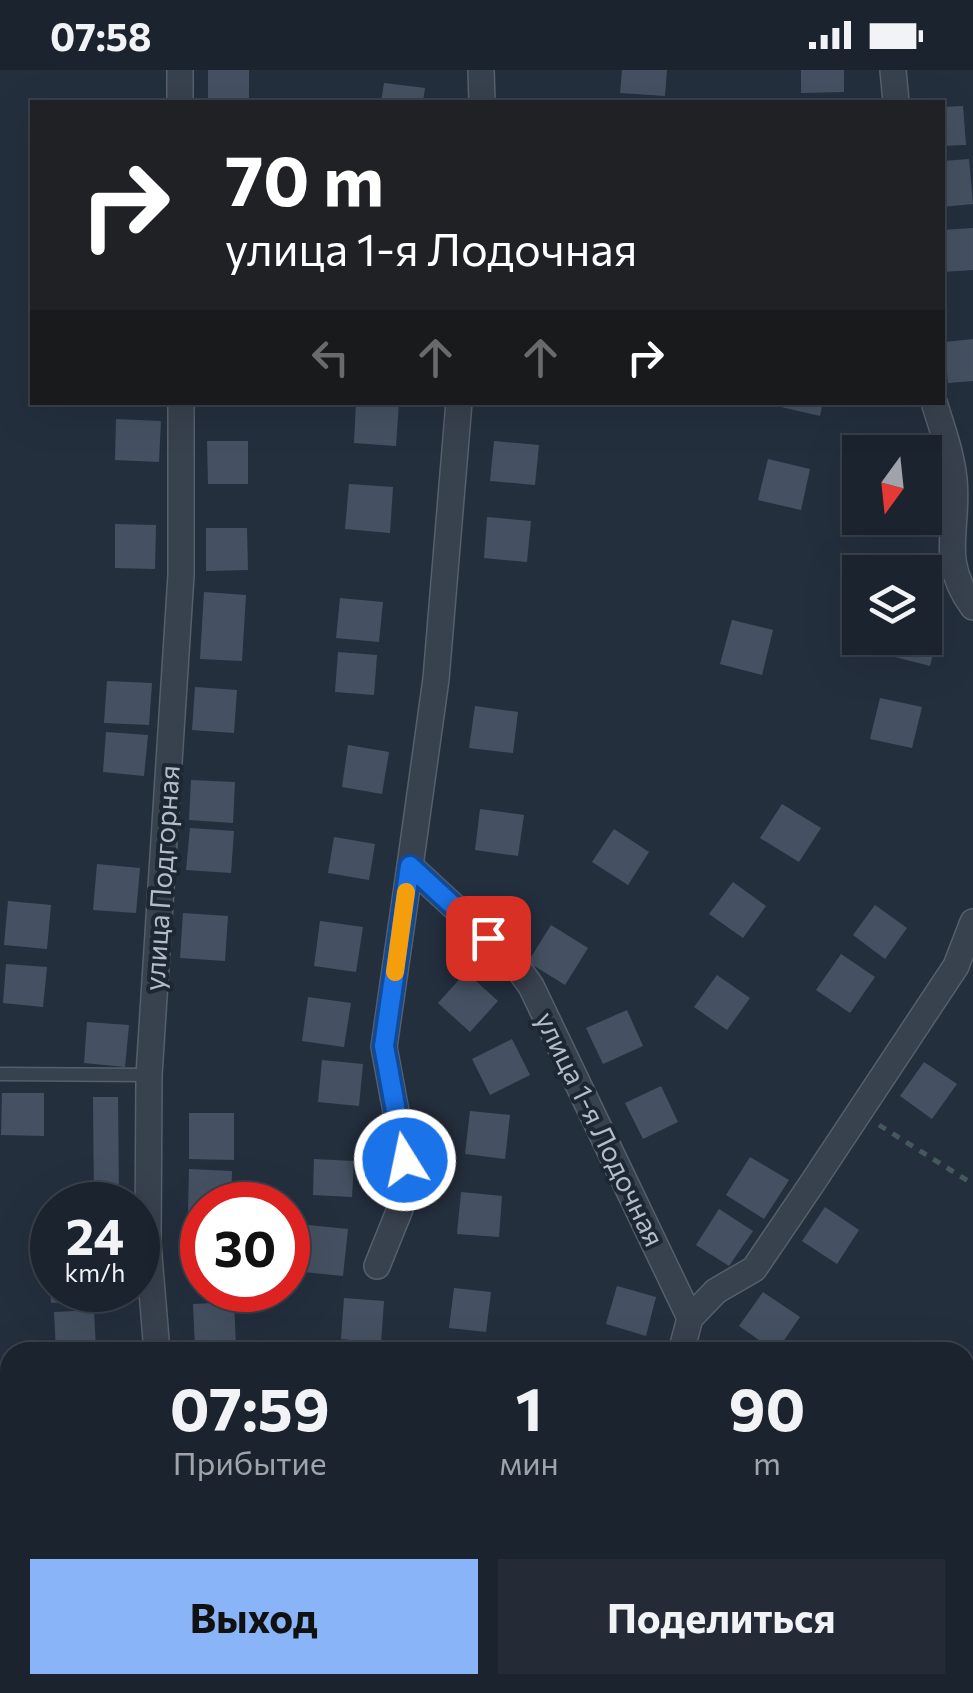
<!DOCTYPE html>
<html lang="ru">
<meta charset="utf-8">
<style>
:root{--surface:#1b232e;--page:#242b36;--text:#f1f3f6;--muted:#a0a4aa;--line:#39404a;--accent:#8ab4f8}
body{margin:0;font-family:Commissioner,sans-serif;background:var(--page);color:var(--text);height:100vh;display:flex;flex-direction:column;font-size:38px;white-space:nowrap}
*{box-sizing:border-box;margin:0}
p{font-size:32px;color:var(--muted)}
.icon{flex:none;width:55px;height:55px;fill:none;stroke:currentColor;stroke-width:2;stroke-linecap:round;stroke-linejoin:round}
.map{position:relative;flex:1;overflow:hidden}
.sheet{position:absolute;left:0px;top:1272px;width:975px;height:352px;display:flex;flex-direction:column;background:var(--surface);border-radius:30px 30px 0 0;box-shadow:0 10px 40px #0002,0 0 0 2px var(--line)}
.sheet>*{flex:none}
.top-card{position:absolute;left:30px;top:30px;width:915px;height:305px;border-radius:0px;box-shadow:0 10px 40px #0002,0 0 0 2px var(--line);background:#202124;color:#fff;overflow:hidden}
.needle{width:65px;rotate:195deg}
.buttons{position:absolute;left:842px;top:365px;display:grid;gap:20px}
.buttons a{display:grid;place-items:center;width:100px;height:100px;border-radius:0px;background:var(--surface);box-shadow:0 10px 40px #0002,0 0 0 2px var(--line);font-size:50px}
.speed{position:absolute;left:30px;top:1112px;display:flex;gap:20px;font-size:50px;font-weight:700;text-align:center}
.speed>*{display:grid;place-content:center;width:130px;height:130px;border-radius:50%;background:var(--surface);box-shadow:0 10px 40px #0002,0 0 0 2px var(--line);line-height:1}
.speed small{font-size:25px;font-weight:400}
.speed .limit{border:15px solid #d22;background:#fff;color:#111}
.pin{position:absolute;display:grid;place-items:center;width:85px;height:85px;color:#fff;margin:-42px;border-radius:20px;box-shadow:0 5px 15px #0006}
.me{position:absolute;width:110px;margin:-55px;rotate:350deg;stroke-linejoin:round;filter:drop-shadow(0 0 8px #0008)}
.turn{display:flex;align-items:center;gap:35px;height:210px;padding:0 30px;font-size:45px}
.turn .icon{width:130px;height:130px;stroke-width:2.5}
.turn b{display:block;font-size:70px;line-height:85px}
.lanes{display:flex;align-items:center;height:95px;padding:0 30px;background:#0003;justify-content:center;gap:50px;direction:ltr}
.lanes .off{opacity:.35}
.eta{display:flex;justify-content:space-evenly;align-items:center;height:170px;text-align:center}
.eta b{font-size:60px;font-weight:700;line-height:70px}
.action{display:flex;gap:20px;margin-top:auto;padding:20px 30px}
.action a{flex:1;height:115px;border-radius:0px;background:var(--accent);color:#111;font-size:40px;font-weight:700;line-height:115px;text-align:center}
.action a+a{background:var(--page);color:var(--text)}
.status{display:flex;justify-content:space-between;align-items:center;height:70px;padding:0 50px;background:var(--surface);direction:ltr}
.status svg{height:28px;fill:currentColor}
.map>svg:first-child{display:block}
.building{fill:#455162}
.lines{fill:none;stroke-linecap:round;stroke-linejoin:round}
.service-casing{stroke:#565f6c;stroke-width:15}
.minor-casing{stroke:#565f6c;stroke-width:28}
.path{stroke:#44595c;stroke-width:5;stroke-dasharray:8 8;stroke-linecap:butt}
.service{stroke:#38414e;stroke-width:12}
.minor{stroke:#38414e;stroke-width:25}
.rail-casing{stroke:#5a6575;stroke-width:11}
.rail{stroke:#1d2633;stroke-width:8;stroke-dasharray:22;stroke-linecap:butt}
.route-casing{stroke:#114b97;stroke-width:25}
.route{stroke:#1a73e8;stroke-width:18}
.slow{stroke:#f59e0b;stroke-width:18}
.labels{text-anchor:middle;stroke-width:8;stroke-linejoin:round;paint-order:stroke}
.street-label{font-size:28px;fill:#b4bcc9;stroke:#1d2633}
</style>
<div class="status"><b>07:58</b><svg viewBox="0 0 49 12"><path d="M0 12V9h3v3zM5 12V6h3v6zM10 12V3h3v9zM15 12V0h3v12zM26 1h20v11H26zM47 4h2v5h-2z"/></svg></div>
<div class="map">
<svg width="973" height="1623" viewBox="0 0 973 1623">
<rect width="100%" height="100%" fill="#242f3e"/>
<g class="building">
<rect x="208" y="0" width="41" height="32"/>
<polygon points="622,0 667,0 665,26 620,23"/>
<polygon points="801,0 844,0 844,22 801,23"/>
<polygon points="384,13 425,18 423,32 381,32"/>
<polygon points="963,36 966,75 942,76 942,37"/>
<polygon points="969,89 973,134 942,137 942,91"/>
<polygon points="973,158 973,200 942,202 942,160"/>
<polygon points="973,269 973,311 948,313 944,272"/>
<polygon points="356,332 399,332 396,376 354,373"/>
<polygon points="782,332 823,332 820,346 781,337"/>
<polygon points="116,349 161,351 159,392 115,390"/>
<polygon points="207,371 248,371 248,414 208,414"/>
<polygon points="494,371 539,375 535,415 490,411"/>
<polygon points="768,389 810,399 801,440 758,430"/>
<polygon points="349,414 393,417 390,463 345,459"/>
<polygon points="925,423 930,424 927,465 885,463 886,448 925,448"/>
<polygon points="487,447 531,451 527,492 484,488"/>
<polygon points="115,454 156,455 155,499 115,498"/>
<polygon points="206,458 247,458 248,500 206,501"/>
<polygon points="204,522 246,525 242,591 200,589"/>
<polygon points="340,528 383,532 379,572 336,568"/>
<polygon points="732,550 773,560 762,605 720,594"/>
<polygon points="925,556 939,560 930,596 891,586 896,568 925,568"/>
<polygon points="338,582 377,585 374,625 335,622"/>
<polygon points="107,611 152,613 149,655 104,653"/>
<polygon points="195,617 237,620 234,663 192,660"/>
<polygon points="880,628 922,637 912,678 870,669"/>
<polygon points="475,636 518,642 513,683 469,678"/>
<polygon points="106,662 148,665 144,706 103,702"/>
<polygon points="348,675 389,682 382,724 342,717"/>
<polygon points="191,710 235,712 233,753 189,750"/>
<polygon points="782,734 821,758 799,792 760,768"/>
<polygon points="480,739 524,745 518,786 475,780"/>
<polygon points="190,758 234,761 231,803 186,800"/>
<polygon points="614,759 649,782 628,815 592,792"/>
<polygon points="334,767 375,774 369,810 328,803"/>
<polygon points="97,794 140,798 136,843 93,840"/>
<polygon points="733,812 766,836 743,868 709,844"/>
<polygon points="8,831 51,835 47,879 4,875"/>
<polygon points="875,835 907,858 885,889 853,865"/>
<polygon points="183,843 228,846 225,891 180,888"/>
<polygon points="320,851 363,857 356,902 314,896"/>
<polygon points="551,855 588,878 565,915 528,892"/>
<polygon points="841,884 875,907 850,943 816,920"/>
<polygon points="6,894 47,897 43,937 3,933"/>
<polygon points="466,902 498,931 470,962 438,933"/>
<polygon points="717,905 750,928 727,960 694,937"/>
<polygon points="308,927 351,933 344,977 302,971"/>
<polygon points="627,940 643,976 603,994 586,958"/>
<polygon points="87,952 129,955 125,997 84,993"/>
<polygon points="512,969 530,1005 490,1025 472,989"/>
<polygon points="322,990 363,994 359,1036 318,1032"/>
<polygon points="924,992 957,1014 932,1049 900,1026"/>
<polygon points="661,1016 678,1052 643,1069 625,1033"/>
<polygon points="2,1023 44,1023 44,1066 1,1065"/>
<polygon points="93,1027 118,1027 119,1135 94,1135"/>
<polygon points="470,1041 510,1045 505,1089 465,1084"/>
<polygon points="189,1043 234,1043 234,1090 189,1089"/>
<polygon points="750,1087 789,1110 764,1149 726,1125"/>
<polygon points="314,1089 354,1091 352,1127 313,1125"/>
<polygon points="189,1099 232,1101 231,1135 202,1135 202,1143 188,1143"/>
<polygon points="461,1122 502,1126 499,1167 457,1164"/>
<polygon points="825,1137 859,1160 837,1194 802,1171"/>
<polygon points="719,1139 753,1161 729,1196 696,1175"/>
<polygon points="308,1155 348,1159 343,1206 303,1202"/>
<polygon points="617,1216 656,1227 646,1266 606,1254"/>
<polygon points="454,1218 491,1222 486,1262 449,1258"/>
<polygon points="50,1220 93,1220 94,1230 51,1233"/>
<polygon points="763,1222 800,1247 776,1282 739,1256"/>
<polygon points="344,1228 384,1231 381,1273 341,1269"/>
<polygon points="234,1232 236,1275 195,1277 193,1234"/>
<polygon points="94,1240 96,1279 56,1281 54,1242"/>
<polygon points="121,1615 166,1615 167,1622 123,1623"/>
<polygon points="469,1615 511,1615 508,1623 467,1623"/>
</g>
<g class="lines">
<defs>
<polyline id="service" points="0,1004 149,1005"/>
<g id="minor">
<polyline points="180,0 180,32"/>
<polyline points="481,0 482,32"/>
<polyline points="893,0 896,32"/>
<polyline points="459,332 436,609 410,796 513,891 531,916 690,1248"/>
<path d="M934,332c8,26 17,50 20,77 5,52 -16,80 19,128"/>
<polyline points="377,1196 400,1139 405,1090 384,977 410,796"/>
<polyline points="157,1282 148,1173 149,1005 181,505 181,332"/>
<polyline points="681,1282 690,1248 716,1221 754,1199 811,1115 956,896 973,852"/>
<polyline points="965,1423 973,1379"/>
<polyline points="198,1615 199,1623"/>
<polyline points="594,1623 596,1615"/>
</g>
</defs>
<use href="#service" class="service-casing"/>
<use href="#minor" class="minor-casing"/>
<polyline class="path" points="879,1055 973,1114"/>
<use href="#service" class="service"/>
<use href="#minor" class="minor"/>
<defs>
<g id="rail">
<polyline points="965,1525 973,1497"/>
<polyline points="937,1623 940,1615"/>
</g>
</defs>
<use href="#rail" class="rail-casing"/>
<use href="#rail" class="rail"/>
</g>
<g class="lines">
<defs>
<polyline id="route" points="405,1090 384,976 410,796 488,868"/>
</defs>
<use href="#route" class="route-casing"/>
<use href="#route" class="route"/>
<polyline class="slow" points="395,902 406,822"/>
</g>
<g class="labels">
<g class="street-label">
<text transform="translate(162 808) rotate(-86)" y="10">улица Подгорная</text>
<text transform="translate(600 1059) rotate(64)" y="10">улица 1-я Лодочная</text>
</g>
</g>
</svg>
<div class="buttons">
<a><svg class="needle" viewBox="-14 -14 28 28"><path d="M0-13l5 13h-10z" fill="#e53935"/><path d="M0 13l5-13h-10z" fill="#a0a4aa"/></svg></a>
<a><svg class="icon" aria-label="layers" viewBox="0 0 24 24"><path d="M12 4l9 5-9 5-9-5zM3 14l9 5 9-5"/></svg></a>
</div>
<div class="speed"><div>24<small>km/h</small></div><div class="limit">30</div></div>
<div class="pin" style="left:488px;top:868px;background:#d93025"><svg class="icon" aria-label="arrive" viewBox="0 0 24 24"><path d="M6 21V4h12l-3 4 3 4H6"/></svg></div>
<svg class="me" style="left:405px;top:1090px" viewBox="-20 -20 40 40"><circle r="17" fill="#1a73e8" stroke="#fff" stroke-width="3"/><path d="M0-11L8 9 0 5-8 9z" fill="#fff"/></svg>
<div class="top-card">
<div class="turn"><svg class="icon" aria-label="right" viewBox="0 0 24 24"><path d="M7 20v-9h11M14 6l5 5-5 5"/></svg><div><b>70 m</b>улица 1-я Лодочная</div></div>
<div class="lanes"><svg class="icon off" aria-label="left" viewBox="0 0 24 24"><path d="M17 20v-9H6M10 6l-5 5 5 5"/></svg><svg class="icon off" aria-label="ahead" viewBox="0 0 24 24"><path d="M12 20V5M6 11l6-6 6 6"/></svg><svg class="icon off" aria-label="ahead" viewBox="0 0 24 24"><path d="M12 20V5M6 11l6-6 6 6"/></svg><svg class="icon" aria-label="right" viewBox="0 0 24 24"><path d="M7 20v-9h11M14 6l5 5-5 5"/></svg></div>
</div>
<section class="sheet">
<div class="eta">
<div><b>07:59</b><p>Прибытие</p></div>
<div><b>1</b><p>мин</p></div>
<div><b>90</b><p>m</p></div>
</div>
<div class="action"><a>Выход</a><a>Поделиться</a></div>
</section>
</div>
